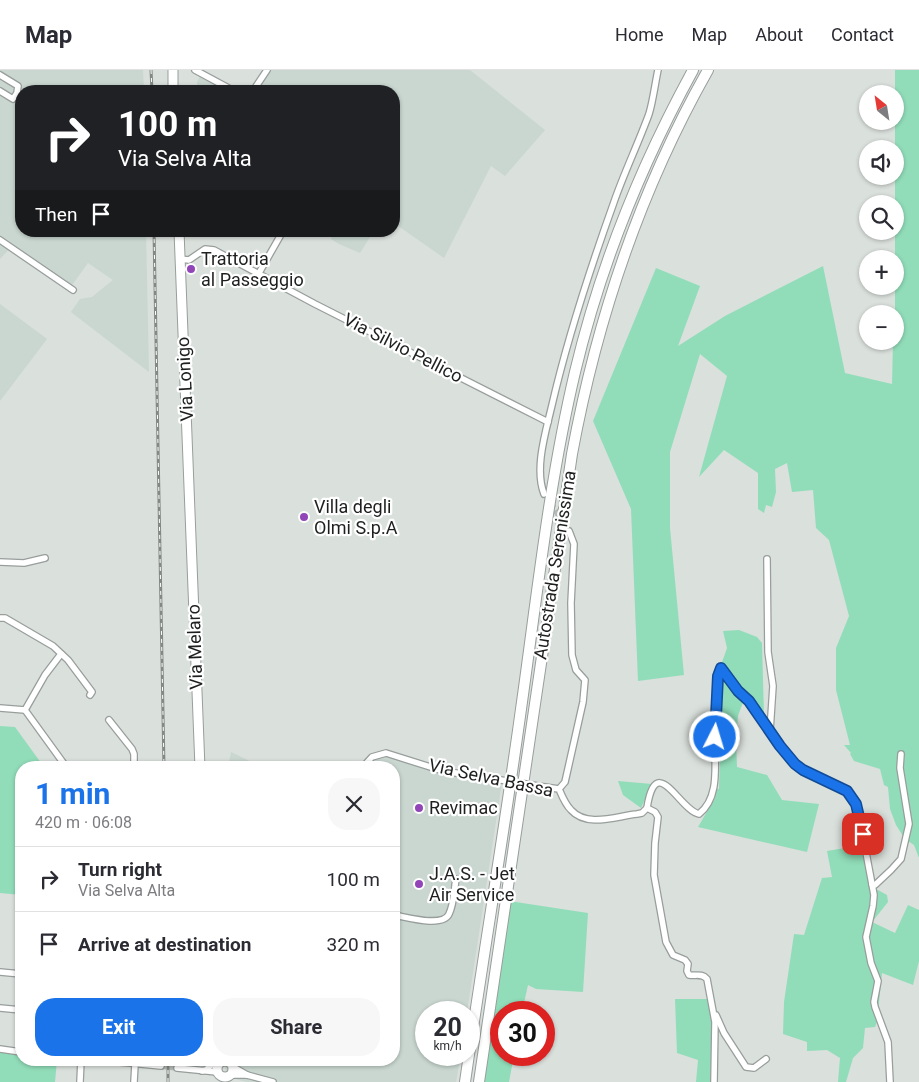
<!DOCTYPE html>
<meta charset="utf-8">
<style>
:root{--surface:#fff;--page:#f7f7f7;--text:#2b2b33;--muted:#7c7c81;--line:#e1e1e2;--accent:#1a73e8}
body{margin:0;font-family:Roboto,sans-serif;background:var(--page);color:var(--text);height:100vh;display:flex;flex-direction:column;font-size:19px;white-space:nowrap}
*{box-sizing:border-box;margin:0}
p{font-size:16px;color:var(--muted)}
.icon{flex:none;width:28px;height:28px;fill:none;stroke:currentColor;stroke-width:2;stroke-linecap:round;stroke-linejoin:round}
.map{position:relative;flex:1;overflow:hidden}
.side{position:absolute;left:15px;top:691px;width:385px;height:305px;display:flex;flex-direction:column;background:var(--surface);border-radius:20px;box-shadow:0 1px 4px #0004}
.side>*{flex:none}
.top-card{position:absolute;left:15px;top:15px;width:385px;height:152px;border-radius:20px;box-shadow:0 1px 4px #0004;background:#202124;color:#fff;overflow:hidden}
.needle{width:32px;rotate:330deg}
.buttons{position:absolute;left:859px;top:15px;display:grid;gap:10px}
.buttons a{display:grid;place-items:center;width:45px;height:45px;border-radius:50%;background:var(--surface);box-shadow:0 1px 4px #0004;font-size:25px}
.speed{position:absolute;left:415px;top:931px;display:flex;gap:10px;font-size:25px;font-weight:700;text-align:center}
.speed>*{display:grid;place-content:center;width:65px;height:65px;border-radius:50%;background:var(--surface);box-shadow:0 1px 4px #0004;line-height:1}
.speed small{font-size:12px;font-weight:400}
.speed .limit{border:8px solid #d22;background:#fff;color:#111}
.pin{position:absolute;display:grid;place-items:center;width:42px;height:42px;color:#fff;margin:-21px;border-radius:10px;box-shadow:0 2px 8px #0006}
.me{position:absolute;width:55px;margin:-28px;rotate:5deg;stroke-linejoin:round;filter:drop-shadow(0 0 4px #0008)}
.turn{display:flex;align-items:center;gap:18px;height:105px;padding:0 20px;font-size:22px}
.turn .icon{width:65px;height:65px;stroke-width:2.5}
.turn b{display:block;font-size:35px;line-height:42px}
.then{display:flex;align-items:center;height:48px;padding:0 20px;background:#0003;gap:10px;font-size:19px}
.round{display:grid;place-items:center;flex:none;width:52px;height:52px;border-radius:20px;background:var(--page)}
.head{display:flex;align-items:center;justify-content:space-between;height:85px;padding:0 20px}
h1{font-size:30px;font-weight:700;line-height:38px;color:var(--accent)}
.action{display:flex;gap:10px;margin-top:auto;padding:10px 20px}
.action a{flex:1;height:58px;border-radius:20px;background:var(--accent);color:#fff;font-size:20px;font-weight:700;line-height:58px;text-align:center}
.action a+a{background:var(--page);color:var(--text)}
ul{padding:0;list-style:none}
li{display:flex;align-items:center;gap:15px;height:65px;padding:0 20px;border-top:1px solid var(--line)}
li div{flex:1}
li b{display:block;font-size:19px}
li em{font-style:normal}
header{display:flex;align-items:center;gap:30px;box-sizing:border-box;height:70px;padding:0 25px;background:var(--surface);border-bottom:1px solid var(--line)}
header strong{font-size:24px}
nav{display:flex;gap:28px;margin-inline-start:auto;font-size:18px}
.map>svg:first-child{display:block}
.built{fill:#c9d7d0}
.green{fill:#91ddb9}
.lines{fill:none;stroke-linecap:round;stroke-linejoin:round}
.minor-tunnel{stroke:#b4bab6;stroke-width:5.5;stroke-dasharray:5.5 3;stroke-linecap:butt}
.minor-casing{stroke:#989e9b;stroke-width:8}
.primary-casing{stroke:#989e9b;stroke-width:11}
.motorway-casing{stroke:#989e9b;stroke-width:12}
.minor{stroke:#fff;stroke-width:5.5}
.primary{stroke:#fff;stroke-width:9}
.motorway{stroke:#fff;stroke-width:10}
.rail-casing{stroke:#838884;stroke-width:3}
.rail{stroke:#fff;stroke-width:1;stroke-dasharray:4;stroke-linecap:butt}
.minor-bridge-casing{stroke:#989e9b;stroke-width:8;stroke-linecap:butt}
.minor-bridge{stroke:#fff;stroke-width:5.5}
.route-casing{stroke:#114b97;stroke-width:12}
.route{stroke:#1a73e8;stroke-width:9}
.poi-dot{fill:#9145b6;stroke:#fff;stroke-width:2}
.labels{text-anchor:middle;stroke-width:4.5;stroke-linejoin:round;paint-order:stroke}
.poi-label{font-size:18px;fill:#1d201e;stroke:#fff;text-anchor:start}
.street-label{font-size:18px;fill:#1d201e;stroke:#fff}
</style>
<header>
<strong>Map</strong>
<nav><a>Home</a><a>Map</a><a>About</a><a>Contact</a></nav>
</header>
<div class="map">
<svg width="919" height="1012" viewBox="0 0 919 1012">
<rect width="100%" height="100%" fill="#dae0dc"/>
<g class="built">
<polygon points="0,0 143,0 144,21 21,21 21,161 146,161 149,302 71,242 80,229 92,227 113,210 88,193 72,215 12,176 0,189"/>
<polygon points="203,0 238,21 197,21 197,12"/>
<polygon points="264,0 470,0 545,60 505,106 491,96 444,188 394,153 394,21 247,21 252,19"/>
<polygon points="324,161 362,161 370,167 360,183 339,174 331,169 332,166"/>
<polygon points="0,234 47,269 0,331"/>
<polygon points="231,682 262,697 228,697"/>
<polygon points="380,686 386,686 502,712 467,942 426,942 426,985 461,985 456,1012 247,1012 231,1008 226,1009 225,990 394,990 394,698 368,697"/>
</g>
<g class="green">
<polygon points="895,0 919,0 919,788 914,775 905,769 896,755 890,739 888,717 884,715 880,699 854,691 850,684 851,683 844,675 850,675 836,620 836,578 849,546 829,470 816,458 813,420 792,422 787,393 775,399 776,422 772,437 766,435 764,443 758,439 758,403 724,380 699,407 727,306 700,284 670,382 670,458 684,605 638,611 631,439 593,351 656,198 700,216 678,276 725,246 823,196 845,303 892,314 893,271 895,271"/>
<polygon points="739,560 757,567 762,573 764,647 757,634 746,624 738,646 736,670 737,697 767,705 782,730 819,734 806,786 807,782 698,757 715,728 713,719 719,719 722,621 721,595 727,578 723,561"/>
<polygon points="0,656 15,657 44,697 21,698 21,825 0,823"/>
<polygon points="618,711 652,714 641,738 623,725"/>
<polygon points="862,760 874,820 878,820 887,825 888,832 872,852 895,863 908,835 919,840 919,891 913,915 882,903 877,952 875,957 865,958 863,978 853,988 846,1012 838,1012 840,988 827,980 807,981 807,972 783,964 784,932 794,864 804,865 822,808 832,807 827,781 845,778 852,762"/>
<polygon points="509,831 588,843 583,922 536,919 528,915 522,942 501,942 501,985 514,985 509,1012 482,1012"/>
<path d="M675,929h32c8,26 4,56 3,83h-14l2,-22 -21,-7z"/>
<polygon points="0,980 21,983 21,990 57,990 55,1012 0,1012"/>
</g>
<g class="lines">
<g class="minor-tunnel">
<polyline points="551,433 562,451"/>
<polyline points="161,996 177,998"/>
</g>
<defs>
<g id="minor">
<polyline points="195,0 234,21"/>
<polyline points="0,5 18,16 17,23 13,29 0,21"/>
<polyline points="253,21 267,0"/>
<polyline points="0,170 73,220"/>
<polyline points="179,189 189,190 205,179 214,180 315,234 548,352"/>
<polyline points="259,203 283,161"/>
<path d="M544,424c-10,-26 2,-63 8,-89 16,-69 38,-136 62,-203 10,-29 24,-58 35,-88 4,-13 6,-30 9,-44"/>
<polyline points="767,489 768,582 773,616 770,661"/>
<polyline points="0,492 24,493 45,488"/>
<polyline points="0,548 5,548 53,576 68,590 92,622 90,625"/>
<polyline points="0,638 25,640 67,698"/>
<polyline points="25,640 45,605 61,584"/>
<polyline points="109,650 132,679 134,684 134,698"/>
<polyline points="362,698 372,687 386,683 443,701 495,709"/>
<path d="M538,716l21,3c3,7 6,15 12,21 16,18 46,6 66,4l5,-1 5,-5 8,4 3,5 -3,26 -1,32 12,67 7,13 12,5 3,4 -1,7 2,4c7,1 13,-2 18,4l8,43 -1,60"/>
<polyline points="559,719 565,712 583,632 585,610 576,600 572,585 571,533 574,474 569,461"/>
<path d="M647,738c9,-58 32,2 52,6 22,-17 15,-52 16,-76 1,-21 2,-42 3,-62l3,-8c6,5 8,13 13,19 5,6 12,9 16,16 15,20 27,46 46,62 25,21 52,11 63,50l15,80 -1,11 -7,31 5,26 7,18 -4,21 1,5 13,35 2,40"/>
<polyline points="872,814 875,815 891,800 901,789 909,754 900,698 901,684"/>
<path d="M394,845c12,2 49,13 55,-1 5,-10 5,-24 7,-35"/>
<polyline points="0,902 21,904"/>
<polyline points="0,938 21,940"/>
<polyline points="716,945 724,963 746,997 754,998 766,989"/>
<polyline points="0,979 21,982"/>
<polyline points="99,990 161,996"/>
<polyline points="233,997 247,1005"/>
<polyline points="177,998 217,1002"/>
<polyline points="202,1001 206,1000 216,990"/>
<polyline points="231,1005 247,1005 273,1012"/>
<polyline points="80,1012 81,990"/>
<polyline points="134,1012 135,994"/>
</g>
<g id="primary">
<polyline points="173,0 173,21"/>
<polyline points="179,161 200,698"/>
<circle cx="225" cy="999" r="8"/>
</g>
<g id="motorway">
<path d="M465,1012c18,-125 39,-249 56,-373 16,-113 28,-227 54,-337 25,-105 66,-207 118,-302"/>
<path d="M479,1012l93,-628c25,-135 68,-264 136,-384"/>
</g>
</defs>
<use href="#minor" class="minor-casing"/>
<use href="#primary" class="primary-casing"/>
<use href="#motorway" class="motorway-casing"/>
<use href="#minor" class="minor"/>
<use href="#primary" class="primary"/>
<use href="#motorway" class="motorway"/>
<defs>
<g id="rail">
<polyline points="151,0 152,21"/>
<polyline points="154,161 164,698"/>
<polyline points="168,1012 168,990"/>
</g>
</defs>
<use href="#rail" class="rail-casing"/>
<use href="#rail" class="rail"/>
<defs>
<polyline id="minor-bridge" points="495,709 538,716"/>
</defs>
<use href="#minor-bridge" class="minor-bridge-casing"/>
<use href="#minor-bridge" class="minor-bridge"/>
</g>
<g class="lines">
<defs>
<polyline id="route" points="715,667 718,606 721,598 738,621 749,631 780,676 795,694 803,700 847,721 856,734 863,764"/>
</defs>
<use href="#route" class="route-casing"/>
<use href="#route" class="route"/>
</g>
<g class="poi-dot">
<circle cx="191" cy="199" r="5"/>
<circle cx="304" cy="447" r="5"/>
<circle cx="419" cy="738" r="5"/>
<circle cx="419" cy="814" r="5"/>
</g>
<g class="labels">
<g class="poi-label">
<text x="201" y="195">Trattoria<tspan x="201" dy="21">al Passeggio</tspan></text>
<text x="314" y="443">Villa degli<tspan x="314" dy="21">Olmi S.p.A</tspan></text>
<text x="429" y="744">Revimac</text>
<text x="429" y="810">J.A.S. - Jet<tspan x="429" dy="21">Air Service</tspan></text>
</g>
<g class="street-label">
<text transform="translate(403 278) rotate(27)" y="6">Via Silvio Pellico</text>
<text transform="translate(185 309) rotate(-93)" y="6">Via Lonigo</text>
<text transform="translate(555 495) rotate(-81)" y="6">Autostrada Serenissima</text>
<text transform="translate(195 577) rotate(-92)" y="6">Via Melaro</text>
<text transform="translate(491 708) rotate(12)" y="6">Via Selva Bassa</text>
</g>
</g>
</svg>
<div class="buttons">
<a><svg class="needle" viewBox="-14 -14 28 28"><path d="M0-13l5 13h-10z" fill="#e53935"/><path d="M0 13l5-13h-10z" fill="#7c7c81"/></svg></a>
<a><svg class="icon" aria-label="sound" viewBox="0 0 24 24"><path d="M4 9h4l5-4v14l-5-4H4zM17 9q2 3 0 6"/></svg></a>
<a><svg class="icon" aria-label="search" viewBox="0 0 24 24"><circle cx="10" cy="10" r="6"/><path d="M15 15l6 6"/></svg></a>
<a>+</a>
<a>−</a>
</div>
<div class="speed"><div>20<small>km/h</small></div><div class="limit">30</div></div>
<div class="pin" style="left:863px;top:764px;background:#d93025"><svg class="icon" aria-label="arrive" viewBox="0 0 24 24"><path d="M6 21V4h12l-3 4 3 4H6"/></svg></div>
<svg class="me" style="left:715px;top:667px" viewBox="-20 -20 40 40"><circle r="17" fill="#1a73e8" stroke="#fff" stroke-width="3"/><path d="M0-11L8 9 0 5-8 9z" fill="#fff"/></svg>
<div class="top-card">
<div class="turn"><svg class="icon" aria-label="right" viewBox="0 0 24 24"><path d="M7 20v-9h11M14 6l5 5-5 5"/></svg><div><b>100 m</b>Via Selva Alta</div></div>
<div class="then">Then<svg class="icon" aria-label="arrive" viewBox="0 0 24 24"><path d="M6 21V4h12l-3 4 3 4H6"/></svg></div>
</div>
<section class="side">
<div class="head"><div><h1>1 min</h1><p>420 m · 06:08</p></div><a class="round"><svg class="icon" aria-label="close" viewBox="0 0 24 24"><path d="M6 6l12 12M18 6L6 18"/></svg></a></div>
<ul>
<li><svg class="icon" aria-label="right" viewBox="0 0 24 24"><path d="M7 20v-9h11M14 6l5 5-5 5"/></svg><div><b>Turn right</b><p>Via Selva Alta</p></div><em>100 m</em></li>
<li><svg class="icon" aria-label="arrive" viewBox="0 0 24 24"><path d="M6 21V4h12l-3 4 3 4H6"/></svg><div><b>Arrive at destination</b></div><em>320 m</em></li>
</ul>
<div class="action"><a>Exit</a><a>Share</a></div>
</section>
</div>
